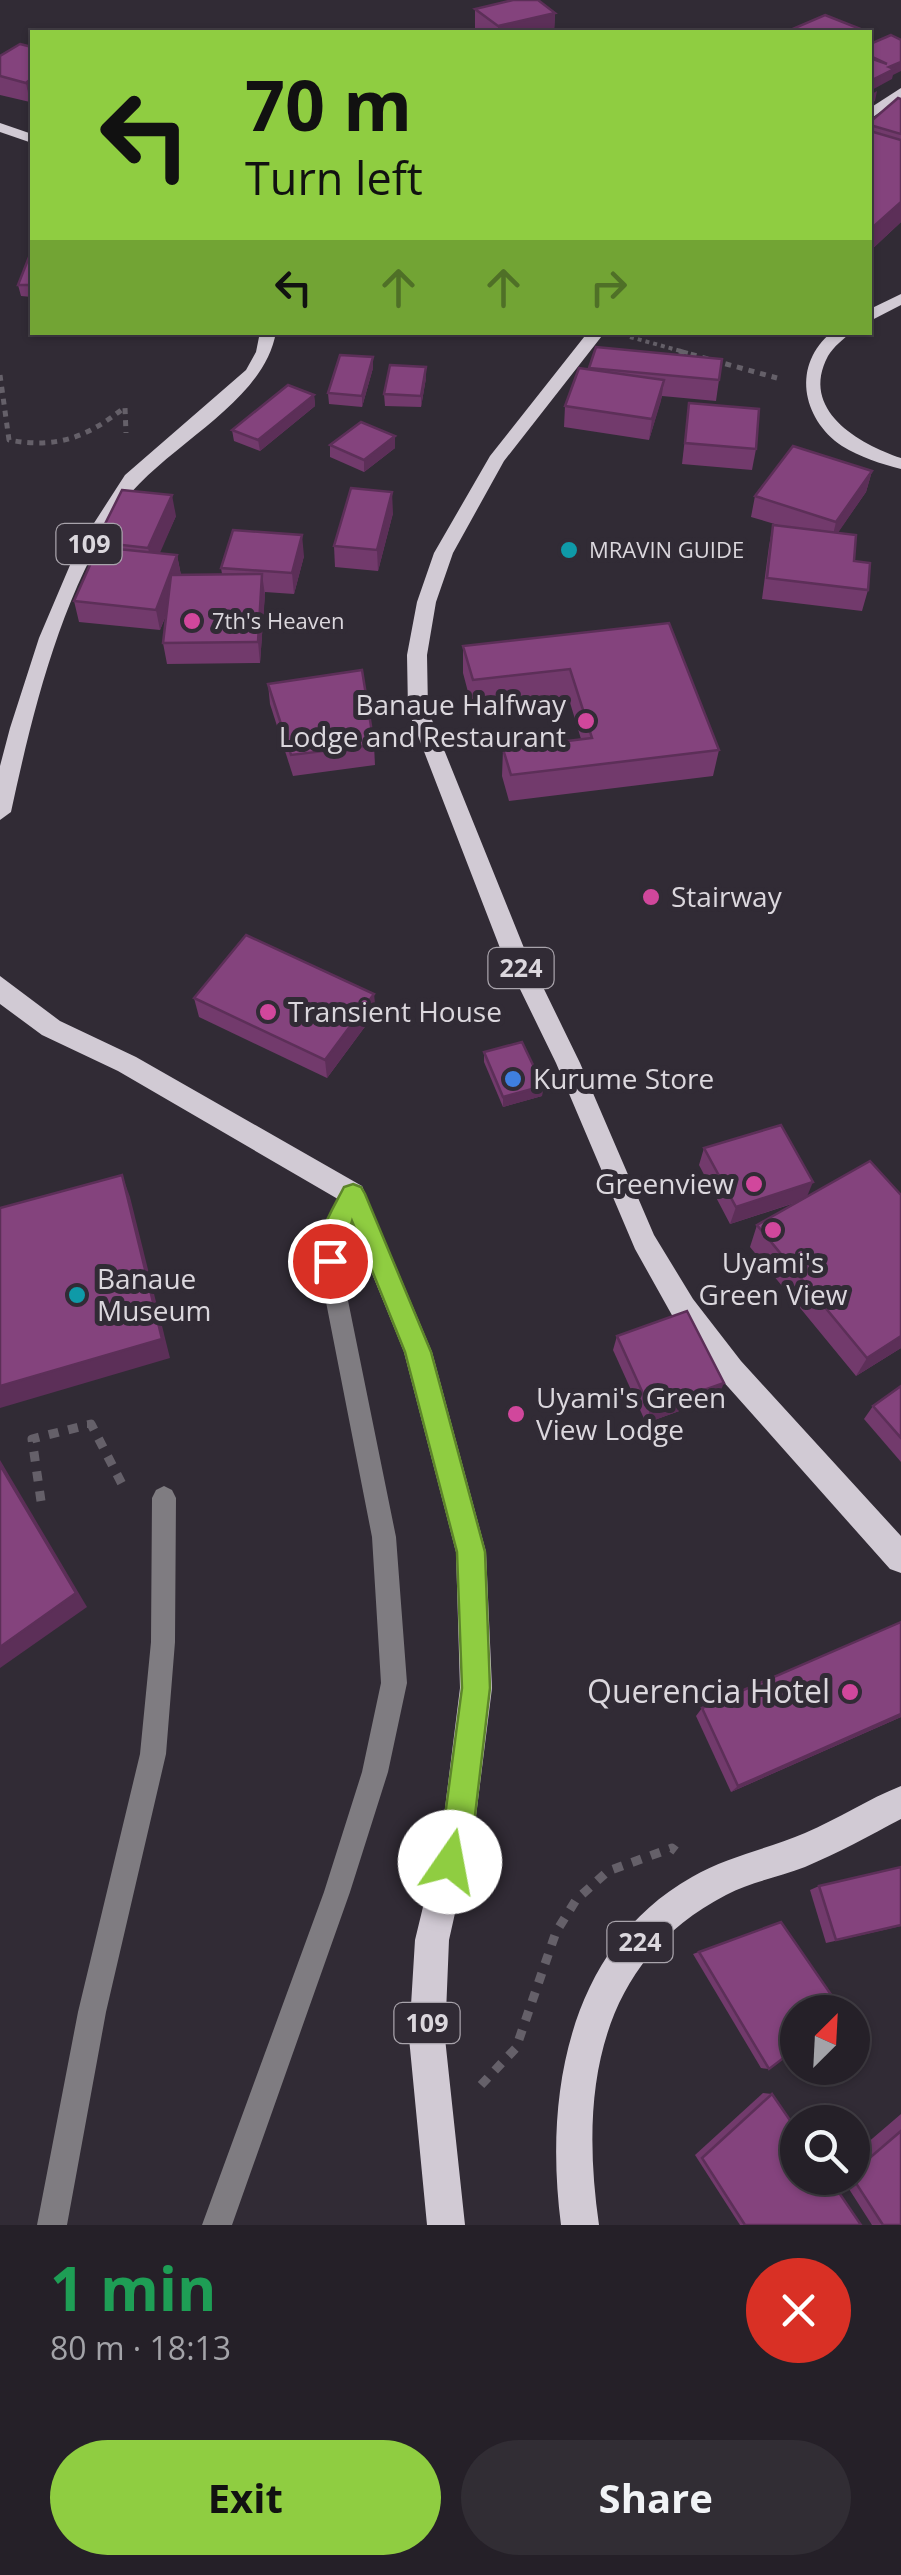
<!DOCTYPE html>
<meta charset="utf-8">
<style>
:root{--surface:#252028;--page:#312d34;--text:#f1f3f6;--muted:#a3a3a8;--line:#423e45;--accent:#8fcd41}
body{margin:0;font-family:"Open Sans",sans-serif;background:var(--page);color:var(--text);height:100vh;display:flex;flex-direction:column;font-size:38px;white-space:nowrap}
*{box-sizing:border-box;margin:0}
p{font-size:32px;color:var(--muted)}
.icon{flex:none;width:55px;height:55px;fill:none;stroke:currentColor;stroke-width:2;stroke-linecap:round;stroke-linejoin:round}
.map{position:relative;height:2225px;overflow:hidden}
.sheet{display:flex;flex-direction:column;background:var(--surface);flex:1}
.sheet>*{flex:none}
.guide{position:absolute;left:30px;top:30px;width:842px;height:305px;border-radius:0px;box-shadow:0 2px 8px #0004,0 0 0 2px var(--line);background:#8fcd41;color:#111;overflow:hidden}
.needle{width:65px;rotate:24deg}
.buttons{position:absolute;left:780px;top:1995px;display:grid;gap:20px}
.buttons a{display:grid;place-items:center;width:90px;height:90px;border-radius:50%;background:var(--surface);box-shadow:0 2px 8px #0004,0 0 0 2px var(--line);font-size:50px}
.pin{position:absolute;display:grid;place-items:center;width:85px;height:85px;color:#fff;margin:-42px;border:5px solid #fff;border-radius:50%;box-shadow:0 2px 10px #0007}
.me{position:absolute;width:110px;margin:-55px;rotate:12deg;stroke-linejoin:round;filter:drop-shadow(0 0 8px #0008)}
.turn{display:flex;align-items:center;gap:35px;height:210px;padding:0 50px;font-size:45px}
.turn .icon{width:130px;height:130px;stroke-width:2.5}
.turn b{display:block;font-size:70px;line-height:85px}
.lanes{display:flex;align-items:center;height:95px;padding:0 50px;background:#0003;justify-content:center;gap:50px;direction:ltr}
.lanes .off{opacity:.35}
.round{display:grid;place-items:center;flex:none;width:105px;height:105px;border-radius:52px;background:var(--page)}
.summary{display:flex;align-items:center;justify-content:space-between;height:170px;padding:0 50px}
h1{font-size:60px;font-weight:700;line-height:75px;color:#1e9e55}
.cta{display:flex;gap:20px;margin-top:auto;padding:20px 50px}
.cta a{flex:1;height:115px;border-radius:60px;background:var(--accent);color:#111;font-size:40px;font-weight:700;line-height:115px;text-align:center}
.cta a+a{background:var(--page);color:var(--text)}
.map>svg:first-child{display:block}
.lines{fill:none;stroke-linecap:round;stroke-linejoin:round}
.path-far3{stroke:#656069;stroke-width:4;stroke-dasharray:4 4;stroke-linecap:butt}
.path-far2{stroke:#656069;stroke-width:5;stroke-dasharray:6 6;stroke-linecap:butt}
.path-far1{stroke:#656069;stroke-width:6;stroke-dasharray:8 8;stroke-linecap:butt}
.path{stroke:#656069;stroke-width:9;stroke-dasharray:10 10;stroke-linecap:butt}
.service{fill:#7f7c81;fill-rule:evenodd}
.primary{fill:#d1cad4;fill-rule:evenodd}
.wall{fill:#723a6c}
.shaded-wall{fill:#5c2f58}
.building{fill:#84437d;stroke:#5c2f58;stroke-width:2.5}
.route{fill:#8fcd41;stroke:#5d852a;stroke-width:2.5}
.culture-dot{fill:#0f9aa8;stroke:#312b35;stroke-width:4}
.hotel-dot{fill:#d1479c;stroke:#312b35;stroke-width:4}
.shop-dot{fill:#3f7fe0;stroke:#312b35;stroke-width:4}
.labels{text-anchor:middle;stroke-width:10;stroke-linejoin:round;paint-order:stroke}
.far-poi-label{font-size:22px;fill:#dbd7dd;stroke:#312b35;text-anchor:start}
.shield{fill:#312b35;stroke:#a8a3ab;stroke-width:2.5}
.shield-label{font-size:25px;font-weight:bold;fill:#dbd7dd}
.poi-label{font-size:28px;fill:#dbd7dd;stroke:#312b35;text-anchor:start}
.near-poi-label{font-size:32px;fill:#dbd7dd;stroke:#312b35;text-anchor:end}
</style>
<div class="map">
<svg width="901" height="2225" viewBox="0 0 901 2225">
<rect width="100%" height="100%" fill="#312b35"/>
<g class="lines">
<polyline class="path-far3" points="630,337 688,353"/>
<g class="path-far2">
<polyline points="679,351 777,378"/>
<path d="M0,375l9,65c48,9 79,-3 116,-33l1,26"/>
</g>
<polyline class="path-far1" points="87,1425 92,1425"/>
<g class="path">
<polyline points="41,1501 32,1439 91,1424 123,1486"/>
<polyline points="481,2085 516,2048 556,1932 576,1900 608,1871 672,1848 676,1851"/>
</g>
<g class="service">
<polygon points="353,1185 360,1188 363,1194 346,1229 340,1261 396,1537 407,1683 388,1772 350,1892 232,2225 202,2225 324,1892 362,1772 381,1683 372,1537 318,1261 325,1229 346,1188"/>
<polygon points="164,1486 172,1490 176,1498 175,1642 166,1754 106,2012 67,2225 37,2225 78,2012 140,1754 151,1642 152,1498 156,1490"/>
</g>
<g class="primary">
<polygon points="901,88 901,98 870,119 870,108"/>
<polygon points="0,123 32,134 32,143 0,132"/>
<polygon points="901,294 901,305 870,321 870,309"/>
<path d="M260,332h16c-13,75 -117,115 -159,179 -57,89 -84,199 -106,301l-11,8v-54l10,-38 29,-90 37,-87 49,-76 121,-105 10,-18z"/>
<polygon points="588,332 605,332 504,461 453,553 436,602 427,655 428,710 524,948 580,1063 654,1235 693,1299 741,1361 901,1536 901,1573 890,1569 721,1379 673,1317 635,1249 556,1063 500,948 408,710 407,655 417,602 434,553 490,456"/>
<path d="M832,332h19c-8,8 -17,14 -23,24 -29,54 31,88 73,102v11c-20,-5 -41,-12 -59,-23 -41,-28 -50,-82 -10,-114z"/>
<polygon points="0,976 60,1021 136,1057 362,1186 432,1352 486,1552 492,1688 475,1824 449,1940 445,2038 465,2225 427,2225 409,2038 415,1940 443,1824 460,1688 456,1552 404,1352 343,1202 118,1071 42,1035 0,1004"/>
<path d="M901,1786v33c-32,17 -63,34 -96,48 -26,10 -54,15 -79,28 -130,67 -146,198 -127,330h-38c-17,-130 7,-278 131,-348 36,-21 76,-28 113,-44 33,-14 63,-34 96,-47z"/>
</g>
</g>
<g class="wall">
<polygon points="475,9 555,13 554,32 481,32 475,28"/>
<polygon points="20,44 30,102 0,95 0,56"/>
<polygon points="901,99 901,222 870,251 870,122"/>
<polygon points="32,252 32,297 21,296 18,285"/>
<polygon points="596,347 722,359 716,401 662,396 649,440 564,427 565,406 589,370"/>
<polygon points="373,368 362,407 329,404 328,393"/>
<polygon points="426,378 421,407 385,406 384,394"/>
<polygon points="314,395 315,406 260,451 234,441 232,430"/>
<polygon points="689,403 756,449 752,470 682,464"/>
<polygon points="330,445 395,448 364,472 330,457"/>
<polygon points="872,471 866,492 838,532 868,590 862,611 762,599 769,546 773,525 778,525 751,517 755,496"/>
<polygon points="393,513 378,571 335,567 334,546"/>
<polygon points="176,516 159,553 177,555 181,575 222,574 221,568 304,556 294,594 265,592 260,663 167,664 163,643 167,613 160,630 79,622 74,601 98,549 96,542"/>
<polygon points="669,623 719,750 713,776 509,801 502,776 503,749 581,739 568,696 472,707 463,673 463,646"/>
<polygon points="268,684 374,745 375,765 293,776 270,704"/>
<polygon points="374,994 375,1013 327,1078 199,1017 194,998"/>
<polygon points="484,1052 543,1086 542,1096 503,1107 484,1062"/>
<polygon points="704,1148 807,1197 901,1195 901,1348 856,1376 750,1247 757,1225 801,1201 730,1224 699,1165"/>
<polygon points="617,1336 718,1397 646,1423 613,1350"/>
<polygon points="901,1386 901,1462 864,1419 873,1406"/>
<polygon points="702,1708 901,1717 731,1792 696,1716"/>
<polygon points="819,1886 901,1926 826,1943 810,1890"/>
<polygon points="781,1922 769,2069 761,2068 693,1954"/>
<polygon points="763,2093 772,2094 861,2225 740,2225 695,2155"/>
<polygon points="901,2114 901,2225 872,2225 842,2178 852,2178 852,2156"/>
</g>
<g class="shaded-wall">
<polygon points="555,13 554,32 498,32 498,26"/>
<polygon points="901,62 901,71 893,75 892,79 870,91 870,81 889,67"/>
<polygon points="32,78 32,101 30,102 26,83"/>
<polygon points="877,91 875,101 870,104 870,95"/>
<polygon points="901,202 901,222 870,251 870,240 873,227"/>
<polygon points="373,357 373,368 362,407 362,396"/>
<polygon points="426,367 426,378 421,407 421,396"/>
<polygon points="664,380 661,401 649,440 652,419"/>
<polygon points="314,395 315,406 260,451 258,440"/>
<polygon points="395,436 395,448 364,472 364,460"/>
<polygon points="872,471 866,492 831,543 836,522"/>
<polygon points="392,492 393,513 378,571 377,550"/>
<polygon points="172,495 176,516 153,569 148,548"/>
<polygon points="302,535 304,556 294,594 292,573"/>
<polygon points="177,555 181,576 160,630 156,610"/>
<polygon points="262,574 265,595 260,663 258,642"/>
<polygon points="374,994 375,1013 327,1078 325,1060"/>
<polygon points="543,1086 542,1096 503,1107 503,1097"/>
<polygon points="122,1175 130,1197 170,1358 0,1408 0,1386"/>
<polygon points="813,1182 806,1199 730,1224 736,1207"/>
<polygon points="901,1336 901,1348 856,1376 867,1358"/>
<polygon points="724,1383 718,1397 646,1423 650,1409"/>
<polygon points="0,1460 87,1607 0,1668"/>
<polygon points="901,1714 901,1717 731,1792 738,1786"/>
</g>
<g class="building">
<polygon points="513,0 538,0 555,13 498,26 475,9"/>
<polygon points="825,15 868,32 796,32 790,30"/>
<polygon points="891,35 901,40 901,62 889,67 894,69 870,81 870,58 887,64 870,56 870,44"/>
<polygon points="20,44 32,47 32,78 26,83 0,76 0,56"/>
<polygon points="898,98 901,99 901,134 870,125 870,122"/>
<polygon points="870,131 901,140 901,202 873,227 870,226"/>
<polygon points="31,252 32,252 32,285 18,285"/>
<polygon points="596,347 722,359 719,380 589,368"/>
<polygon points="340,355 373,357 362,396 328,393"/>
<polygon points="390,365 426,367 421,396 384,394"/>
<polygon points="579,368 664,380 652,419 565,406"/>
<polygon points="288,385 314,395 258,440 232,430"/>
<polygon points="689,403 759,409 756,449 685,443"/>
<polygon points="361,422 395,436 364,460 330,445"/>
<polygon points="793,446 872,471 836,522 755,496"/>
<polygon points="351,488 392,492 377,550 334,546"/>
<polygon points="122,490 172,495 148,548 96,542"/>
<polygon points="773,525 856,535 854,561 870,563 868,590 767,578"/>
<polygon points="233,530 302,535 292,573 221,568"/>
<polygon points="98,547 177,555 156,610 74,601"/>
<polygon points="262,574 258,642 163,643 171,575"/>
<polygon points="669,623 719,750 511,775 503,749 592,738 570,669 473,680 463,646"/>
<polygon points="362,670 374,745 291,755 268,684"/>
<polygon points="246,935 374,994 325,1060 194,998"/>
<polygon points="522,1042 543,1086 503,1097 484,1052"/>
<polygon points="781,1125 813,1182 736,1207 704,1148"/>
<polygon points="870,1161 901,1195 901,1336 867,1358 757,1225"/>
<polygon points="122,1175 162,1339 0,1386 0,1208"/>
<polygon points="687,1311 724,1383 650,1409 617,1336"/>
<polygon points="901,1386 901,1438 873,1406"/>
<polygon points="0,1465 76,1593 0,1647"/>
<polygon points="901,1622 901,1714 738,1786 702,1708"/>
<polygon points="901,1867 901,1925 836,1940 819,1886"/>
<polygon points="781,1922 843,2012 798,2012 798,2047 769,2069 699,1952"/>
<polygon points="772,2094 798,2132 798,2178 829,2178 861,2225 745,2225 702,2158"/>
<polygon points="901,2131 901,2225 883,2225 852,2177 852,2173"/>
</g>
<path class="route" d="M353,1184l8,3 4,7 66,158 54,200 5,136 -16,136 -13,49 -11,5 -11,-5 -4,-11 9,-38 18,-136 -5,-136 -52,-200 -53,-131 -14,47 -8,4 -9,-4c-11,-25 12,-59 23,-81z"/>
<g class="culture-dot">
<circle cx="569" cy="550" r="10"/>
<circle cx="77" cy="1295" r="10"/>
</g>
<g class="hotel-dot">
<circle cx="192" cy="621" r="10"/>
<circle cx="586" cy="721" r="10"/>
<circle cx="651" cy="897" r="10"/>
<circle cx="268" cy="1012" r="10"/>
<circle cx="754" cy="1184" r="10"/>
<circle cx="773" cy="1230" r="10"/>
<circle cx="516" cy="1414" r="10"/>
<circle cx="850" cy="1692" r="10"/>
</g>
<circle class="shop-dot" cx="513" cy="1079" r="10"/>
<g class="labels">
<g class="far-poi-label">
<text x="589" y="558">MRAVIN GUIDE</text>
<text x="212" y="629">7th's Heaven</text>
</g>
<g class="shield">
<rect x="56.5" y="524" width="65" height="40" rx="8"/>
<rect x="488.5" y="948" width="65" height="40" rx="8"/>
<rect x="607.5" y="1922" width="65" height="40" rx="8"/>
<rect x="394.5" y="2003" width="65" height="40" rx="8"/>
</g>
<g class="shield-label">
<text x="89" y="553">109</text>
<text x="521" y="977">224</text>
<text x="640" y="1951">224</text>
<text x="427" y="2032">109</text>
</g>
<g class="poi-label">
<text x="566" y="715" text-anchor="end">Banaue Halfway<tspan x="566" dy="32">Lodge and Restaurant</tspan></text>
<text x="671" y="907">Stairway</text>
<text x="288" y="1022">Transient House</text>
<text x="533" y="1089">Kurume Store</text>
<text x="734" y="1194" text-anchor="end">Greenview</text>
<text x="773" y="1273" text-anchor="middle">Uyami's<tspan x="773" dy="32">Green View</tspan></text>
<text x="97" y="1289">Banaue<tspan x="97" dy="32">Museum</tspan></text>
<text x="536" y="1408">Uyami's Green<tspan x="536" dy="32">View Lodge</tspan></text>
</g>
<g class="near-poi-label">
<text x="830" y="1703">Querencia Hotel</text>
</g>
</g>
</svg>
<div class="buttons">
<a><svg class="needle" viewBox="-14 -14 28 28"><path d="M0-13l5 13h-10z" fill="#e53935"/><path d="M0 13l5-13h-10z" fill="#a3a3a8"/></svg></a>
<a><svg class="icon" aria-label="search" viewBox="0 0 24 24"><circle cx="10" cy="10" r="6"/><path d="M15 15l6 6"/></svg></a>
</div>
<div class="pin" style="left:330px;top:1261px;background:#d93025"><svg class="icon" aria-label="arrive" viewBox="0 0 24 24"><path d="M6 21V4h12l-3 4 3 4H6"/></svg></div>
<svg class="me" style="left:450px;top:1862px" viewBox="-20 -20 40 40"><circle r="19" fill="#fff"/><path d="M0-13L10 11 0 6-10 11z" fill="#8fcd41"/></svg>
<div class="guide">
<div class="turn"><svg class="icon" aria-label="left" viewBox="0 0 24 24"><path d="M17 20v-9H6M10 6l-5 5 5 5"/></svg><div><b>70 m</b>Turn left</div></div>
<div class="lanes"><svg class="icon" aria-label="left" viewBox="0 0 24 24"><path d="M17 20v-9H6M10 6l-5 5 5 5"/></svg><svg class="icon off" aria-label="ahead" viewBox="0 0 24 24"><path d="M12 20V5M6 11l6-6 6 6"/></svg><svg class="icon off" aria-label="ahead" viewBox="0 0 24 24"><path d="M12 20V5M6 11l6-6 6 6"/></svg><svg class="icon off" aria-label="right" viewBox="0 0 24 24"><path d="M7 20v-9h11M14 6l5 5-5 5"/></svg></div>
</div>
</div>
<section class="sheet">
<div class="summary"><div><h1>1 min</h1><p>80 m · 18:13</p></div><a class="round" style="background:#d93025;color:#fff"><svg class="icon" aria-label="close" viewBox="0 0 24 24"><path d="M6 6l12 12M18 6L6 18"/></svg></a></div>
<div class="cta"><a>Exit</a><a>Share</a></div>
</section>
